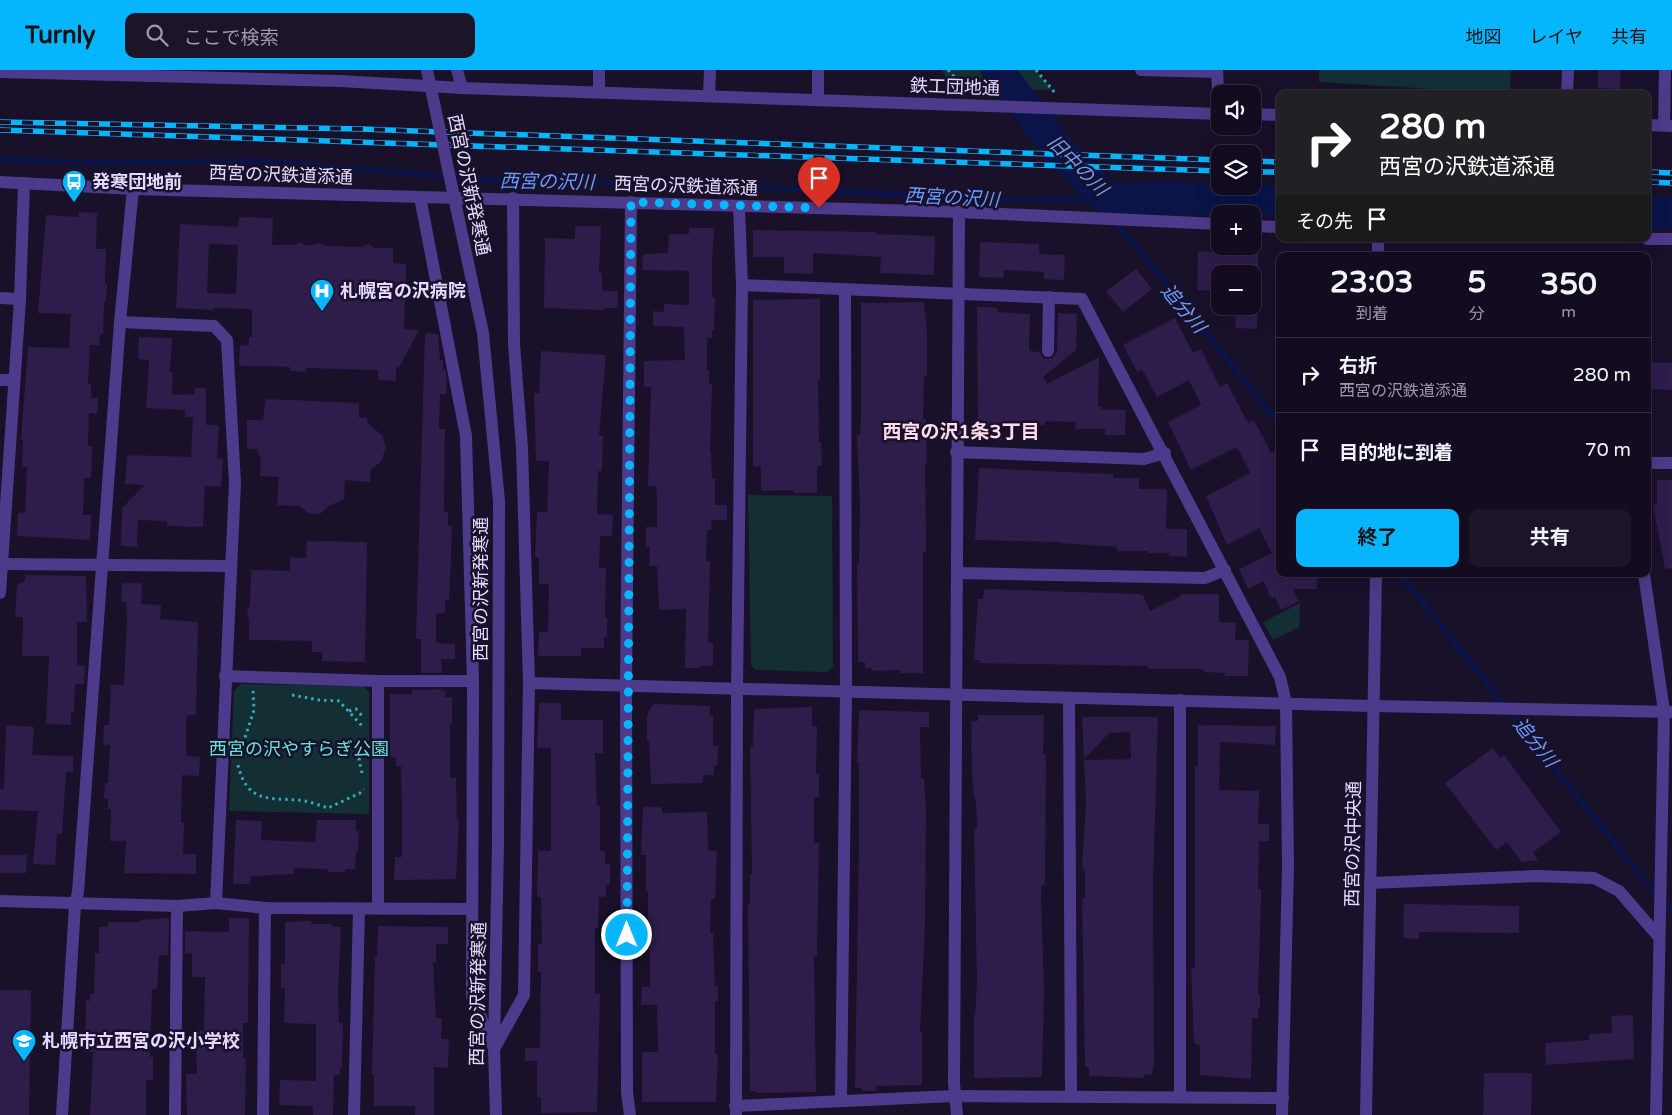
<!DOCTYPE html>
<html lang="ja">
<meta charset="utf-8">
<style>
:root{--surface:#130c20;--page:#1c1529;--text:#f1f3f6;--muted:#9d9ba5;--line:#322c3e;--accent:#05b6ff}
body{margin:0;font-family:"Varela Round","Noto Sans JP",sans-serif;background:var(--page);color:var(--text);height:100vh;display:flex;flex-direction:column;font-size:19px;white-space:nowrap}
*{box-sizing:border-box;margin:0}
p{font-size:16px;color:var(--muted)}
.icon{flex:none;width:28px;height:28px;fill:none;stroke:currentColor;stroke-width:2;stroke-linecap:round;stroke-linejoin:round}
.map{position:relative;flex:1;overflow:hidden}
.side{position:absolute;left:1276px;top:182px;width:375px;height:325px;display:flex;flex-direction:column;background:var(--surface);border-radius:10px;box-shadow:0 5px 20px #0002,0 0 0 1px var(--line)}
.side>*{flex:none}
.top-card{position:absolute;left:1276px;top:20px;width:375px;height:152px;border-radius:10px;box-shadow:0 5px 20px #0002,0 0 0 1px var(--line);background:#202124;color:#fff;overflow:hidden}
.controls{position:absolute;left:1211px;top:15px;display:grid;gap:10px}
.controls a{display:grid;place-items:center;width:50px;height:50px;border-radius:10px;background:var(--surface);box-shadow:0 5px 20px #0002,0 0 0 1px var(--line);font-size:25px}
.pin{position:absolute;display:grid;place-items:center;width:42px;height:42px;color:#fff;margin:-51px -21px;border-radius:50% 50% 50% 0;rotate:-45deg;box-shadow:0 0 5px #0007}
.pin .icon{rotate:45deg}
.me{position:absolute;width:55px;margin:-28px;rotate:0deg;stroke-linejoin:round;filter:drop-shadow(0 0 4px #0008)}
.turn{display:flex;align-items:center;gap:18px;height:105px;padding:0 20px;font-size:22px}
.turn .icon{width:65px;height:65px;stroke-width:2.5}
.turn b{display:block;font-size:35px;line-height:42px}
.then{display:flex;align-items:center;height:48px;padding:0 20px;background:#0003;gap:10px;font-size:19px}
.eta{display:flex;justify-content:space-evenly;align-items:center;height:85px;text-align:center}
.eta b{font-size:30px;font-weight:700;line-height:35px}
.cta{display:flex;gap:10px;margin-top:auto;padding:10px 20px}
.cta a{flex:1;height:58px;border-radius:10px;background:var(--accent);color:#111;font-size:20px;font-weight:700;line-height:58px;text-align:center}
.cta a+a{background:var(--page);color:var(--text)}
ul{padding:0;list-style:none}
li{display:flex;align-items:center;gap:15px;height:75px;padding:0 20px;border-top:1px solid var(--line)}
li div{flex:1}
li b{display:block;font-size:19px}
li em{font-style:normal}
header{display:flex;align-items:center;gap:30px;box-sizing:border-box;height:70px;padding:0 25px;background:var(--accent);color:#111}
header strong{font-size:24px}
nav{display:flex;gap:28px;margin-inline-start:auto;font-size:18px}
.search{width:350px;height:45px;background:var(--page);display:flex;align-items:center;gap:12px;box-sizing:border-box;padding:0 18px;border-radius:10px;color:var(--muted);font-size:19px}
.map>svg:first-child{display:block}
.green{fill:#132f34}
.lines{fill:none;stroke-linecap:round;stroke-linejoin:round}
.stream{stroke:#0a1449;stroke-width:5.5}
.river{stroke:#0a1449;stroke-width:32}
.building{fill:#2e1c4b;fill-rule:evenodd}
.path{stroke:#2eabbe;stroke-width:3;stroke-dasharray:2.5 4;stroke-linecap:butt}
.minor{stroke:#4d3a8a;stroke-width:12}
.rail-casing{stroke:#05b6ff;stroke-width:5.5}
.rail{stroke:#19102a;stroke-width:4;stroke-dasharray:11;stroke-linecap:butt}
.minor-bridge{stroke:#4d3a8a;stroke-width:12}
.route{stroke:#05b6ff;stroke-width:9;stroke-dasharray:0 16.2}
.labels{text-anchor:middle;stroke-width:5;stroke-linejoin:round;paint-order:stroke}
.street-label{font-size:18px;fill:#e5d9ff;stroke:#19102a}
.poi-label{font-size:18px;font-weight:bold;fill:#e5d9ff;stroke:#19102a;text-anchor:start}
.park-label{font-size:18px;fill:#61e3db;stroke:#19102a}
.water-label{font-size:19px;font-style:italic;fill:#679bff;stroke:#19102a}
.neighbourhood-label{font-size:19px;font-weight:bold;fill:#ffdbeb;stroke:#19102a}
</style>
<header>
<strong>Turnly</strong>
<div class="search"><svg class="icon" aria-label="search" viewBox="0 0 24 24"><circle cx="10" cy="10" r="6"/><path d="M15 15l6 6"/></svg>ここで検索</div>
<nav><a>地図</a><a>レイヤ</a><a>共有</a></nav>
</header>
<div class="map">
<svg width="1672" height="1045" viewBox="0 0 1672 1045">
<rect width="100%" height="100%" fill="#19102a"/>
<g class="green">
<polygon points="941,0 1036,0 1052,20 954,18"/>
<polygon points="1319,0 1511,0 1510,24 1319,12"/>
<polygon points="748,425 832,426 833,597 827,602 755,600 751,595"/>
<polygon points="1300,533 1299,557 1273,570 1263,552"/>
<polygon points="241,614 363,616 369,622 369,744 229,741 234,621"/>
</g>
<g class="lines">
<g class="stream">
<polyline points="0,89 98,93 266,91 490,110 698,114 1012,130 1108,129"/>
<polyline points="1095,130 1136,176 1280,354"/>
<polyline points="1400,504 1632,795 1672,841"/>
</g>
<g class="river">
<polyline points="997,0 1060,81 1108,129 1172,128 1280,131"/>
<polyline points="1648,143 1672,143"/>
</g>
</g>
<g class="building">
<polygon points="1598,0 1621,0 1620,19 1598,18"/>
<polygon points="79,142 97,143 96,179 106,179 105,214 107,214 106,232 104,232 103,264 100,264 99,275 90,275 88,314 91,314 91,328 98,328 97,344 89,343 88,376 92,376 91,408 84,408 83,445 91,445 90,470 20,466 17,465 18,443 25,443 27,397 22,397 23,370 21,370 28,277 69,278 71,244 38,243 46,145 79,147"/>
<path d="M239,147l34,1 -1,27h23l5,-3 6,4 15,-3 6,3 35,1 6,-3 7,4h18v15l13,1v19l3,6 -4,7 -1,33 15,1 -19,36 -4,2v13l-18,-1v-10l-72,-2v4l-16,-1v-4l-51,-1 1,-21 9,1v-9h3v-28l-38,-1v2l-38,-2 4,-84 58,3zM209,174l29,1 -2,49 -29,-1z"/>
<polygon points="575,156 601,156 599,203 602,203 602,221 618,221 617,238 604,238 604,240 544,238 545,168 575,169"/>
<polygon points="689,158 714,158 712,193 712,227 715,227 714,260 712,260 712,268 707,268 707,300 709,300 709,314 712,314 710,382 711,382 712,409 715,409 715,435 727,435 727,450 711,450 712,460 707,460 706,491 710,491 708,573 713,573 713,596 699,596 699,598 685,598 686,539 659,540 657,496 649,496 650,477 646,477 646,457 657,457 657,425 656,416 648,416 651,317 644,317 644,291 685,290 684,257 653,256 653,241 664,242 664,234 689,235 689,201 642,200 643,184 668,183 669,164 689,164"/>
<polygon points="753,160 875,162 875,164 935,166 934,205 880,203 881,187 813,183 813,204 784,203 784,187 753,187"/>
<polygon points="980,172 1039,174 1039,184 1065,185 1064,210 1044,209 1044,202 1004,200 1003,208 979,207"/>
<polygon points="1198,181 1258,184 1258,204 1220,204 1219,221 1197,220"/>
<polygon points="1136,199 1152,219 1123,242 1106,221"/>
<polygon points="820,229 820,310 818,310 819,372 821,372 822,396 817,396 817,423 794,423 794,420 761,421 761,396 753,397 753,230"/>
<polygon points="924,232 927,262 927,306 924,306 923,349 926,349 927,393 925,393 926,465 926,482 923,482 923,603 900,603 900,600 872,601 872,598 865,598 865,592 858,592 857,493 859,493 860,436 857,365 860,365 861,347 861,233"/>
<polygon points="1236,236 1257,236 1257,259 1235,258"/>
<polygon points="977,237 993,237 998,239 998,242 1030,244 1029,281 1040,282 1043,288 1047,289 1052,288 1057,282 1058,243 1077,244 1076,280 1043,307 1047,314 1099,287 1098,337 1102,337 1101,339 1126,340 1125,365 1105,365 1105,359 1075,359 1076,352 1045,351 1045,355 1002,354 1002,370 978,368"/>
<polygon points="1175,248 1193,283 1201,279 1220,317 1227,313 1248,353 1254,350 1271,383 1280,379 1280,504 1317,504 1317,519 1293,519 1299,531 1281,540 1275,527 1272,529 1263,511 1248,519 1239,499 1272,483 1259,458 1227,475 1206,426 1250,403 1237,377 1191,400 1168,352 1201,335 1189,310 1157,327 1142,299 1137,302 1123,275"/>
<polygon points="425,263 438,264 440,290 443,290 443,300 445,300 447,309 446,324 440,324 439,359 445,359 444,441 448,442 448,456 452,456 451,486 449,530 445,530 445,543 436,543 436,573 455,574 455,589 441,589 442,603 421,603 421,569 416,569"/>
<polygon points="139,267 172,268 170,302 173,302 172,325 195,324 195,318 206,318 206,355 219,355 217,389 223,389 221,417 205,416 203,457 167,456 167,451 138,450 137,477 121,476 122,438 145,415 125,414 127,385 191,387 193,347 185,347 185,340 146,338 149,290 138,289"/>
<polygon points="541,281 606,285 599,366 603,366 602,401 598,401 597,444 613,445 612,466 600,466 599,498 606,498 605,548 607,548 607,567 604,567 604,578 581,578 581,586 538,586 539,562 548,562 549,518 548,514 539,514 539,488 535,487 537,442 547,442 549,391 536,391 534,323 539,323"/>
<polygon points="1648,292 1672,293 1672,320 1648,319"/>
<polygon points="266,329 359,333 359,348 367,348 367,353 382,365 386,377 381,392 371,399 370,412 345,410 344,429 329,436 320,444 308,443 299,436 277,435 279,407 260,406 261,390 257,379 247,379 247,350 263,350"/>
<polygon points="979,398 1113,404 1113,408 1139,408 1139,419 1167,419 1166,459 1187,459 1187,487 1169,486 1169,483 1148,483 1148,481 1117,481 1117,477 1060,473 1060,472 975,470"/>
<polygon points="1657,410 1672,410 1672,498 1665,499 1653,435 1657,434"/>
<polygon points="307,471 367,472 365,592 322,591 322,582 312,582 312,571 249,570 249,550 247,542 250,535 251,500 290,501 290,487 306,488"/>
<polygon points="25,505 86,506 87,552 77,552 77,595 85,596 84,614 75,614 74,642 71,642 71,655 46,654 49,586 22,586 23,547 15,547 17,515 25,511"/>
<polygon points="122,513 142,513 141,534 161,535 160,549 198,552 196,645 188,645 186,648 186,686 200,687 199,706 182,705 181,753 184,753 183,784 196,784 196,804 124,803 126,771 110,771 111,739 108,739 108,729 104,729 105,713 108,713 110,675 103,675 104,655 109,655 111,615 124,615 127,548 126,532 121,532"/>
<polygon points="984,519 1139,524 1143,525 1150,541 1181,526 1181,524 1219,524 1219,552 1236,553 1235,570 1249,570 1248,606 1225,606 1225,603 1204,602 1204,599 1148,599 1148,596 980,593 980,590 974,590 978,529 983,529"/>
<polygon points="442,619 442,621 446,621 445,627 452,627 452,654 450,654 450,708 456,708 457,750 459,750 456,809 394,810 395,787 402,787 402,737 401,696 396,696 396,688 390,686 390,624 412,624 412,620"/>
<polygon points="539,633 561,633 561,650 603,650 603,683 595,683 597,736 600,736 600,781 605,781 605,794 610,794 610,815 606,815 606,827 599,827 598,858 595,858 595,924 600,924 597,1042 541,1043 541,1027 537,1027 537,991 525,991 525,978 540,978 541,902 538,902 538,874 542,874 541,827 537,827 538,781 551,781 551,678 537,678"/>
<polygon points="654,634 710,636 710,646 713,646 713,676 718,676 717,696 714,695 714,705 703,705 702,713 651,714 649,671 647,671 647,648 649,640"/>
<polygon points="812,637 812,656 817,656 816,704 819,704 819,728 814,727 814,773 819,773 817,886 814,886 816,1022 757,1023 757,1021 750,1021 748,835 750,835 750,804 752,804 750,677 753,677 754,639"/>
<polygon points="859,640 929,642 929,657 920,657 921,708 924,708 926,739 925,857 920,962 922,962 922,1015 876,1016 876,1021 862,1021 862,1018 855,1018 859,771 859,692 857,692"/>
<polygon points="978,645 1044,645 1043,684 1046,684 1045,815 1042,815 1041,824 1044,923 1042,1007 974,1008 974,945 975,945 977,913 974,759 977,759 976,729 974,729 972,701 971,651 978,651"/>
<polygon points="1082,647 1158,647 1153,814 1154,994 1152,1004 1144,1005 1144,1008 1089,1006 1089,997 1085,997 1082,828 1085,828 1085,799 1082,798 1086,732 1084,690 1131,689 1130,662 1109,663 1084,689"/>
<polygon points="6,655 34,657 32,685 73,686 73,702 66,702 62,764 57,764 55,795 33,794 38,741 0,740 0,719 4,719"/>
<polygon points="1198,655 1276,656 1275,675 1220,672 1219,720 1259,721 1258,754 1269,754 1269,771 1259,771 1258,819 1261,819 1261,833 1258,924 1260,924 1260,939 1258,939 1258,948 1252,948 1251,1009 1200,1005 1200,975 1194,974 1191,898 1195,898 1195,697 1198,696"/>
<polygon points="1493,678 1500,688 1504,685 1561,762 1533,782 1538,790 1522,792 1507,772 1496,780 1445,713"/>
<polygon points="643,737 662,737 662,743 707,742 708,781 717,781 715,829 711,829 710,863 713,863 715,916 718,916 718,931 715,931 715,984 718,984 716,1032 642,1032 642,982 658,982 657,935 641,935 642,917 650,917 650,879 648,879 648,821 646,821 646,785 641,785"/>
<polygon points="236,750 262,751 261,770 315,772 317,750 356,750 356,761 359,761 358,781 356,781 355,799 345,799 345,802 328,802 328,799 294,798 294,804 255,806 250,807 250,814 233,814"/>
<polygon points="0,785 27,785 26,803 0,803"/>
<polygon points="1404,834 1519,836 1519,863 1419,862 1419,869 1403,868"/>
<polygon points="169,848 168,885 159,885 157,919 152,919 150,987 153,987 153,1010 146,1010 146,1045 90,1045 93,982 85,982 86,930 90,931 90,924 94,924 95,883 99,883 99,857 108,857 108,852 140,852 140,850"/>
<polygon points="229,848 249,848 248,953 243,953 243,988 246,988 245,1045 187,1045 186,1004 197,1004 196,960 204,961 205,907 192,907 192,883 185,884 185,861 229,862"/>
<polygon points="311,851 311,854 332,854 333,857 341,857 338,921 339,953 343,953 342,998 340,998 340,1005 334,1005 333,1045 313,1045 313,1036 279,1035 280,1010 316,1011 316,954 284,953 285,918 281,918 281,894 285,894 285,852"/>
<polygon points="378,856 448,857 448,874 436,874 436,892 433,892 436,948 442,948 441,969 449,969 448,998 434,997 434,1045 415,1045 415,1036 374,1036 374,1004 372,1004 375,887 377,887"/>
<polygon points="0,920 31,920 29,1045 0,1045"/>
<polygon points="1633,945 1634,989 1546,995 1545,973 1589,970 1589,964 1612,963 1611,946"/>
<polygon points="1484,1003 1532,1003 1531,1045 1483,1045"/>
</g>
<g class="lines">
<g class="path">
<polyline points="948,0 958,11"/>
<polyline points="1036,0 1055,23"/>
<polyline points="292,625 319,630 339,631 363,657"/>
<polyline points="349,641 356,639 364,648"/>
<polyline points="239,686 254,640 253,620"/>
<path d="M238,695c9,37 29,33 60,35 10,1 21,5 30,8l32,-15 4,-4"/>
<polyline points="362,703 359,690 363,675"/>
</g>
<g class="minor">
<polyline points="457,0 462,18"/>
<polyline points="599,0 599,22"/>
<polyline points="1141,0 1217,2"/>
<polyline points="1217,0 1219,44"/>
<polyline points="0,2 340,11 462,18 1220,44"/>
<polyline points="1567,24 1568,0"/>
<polyline points="709,26 710,0"/>
<polyline points="818,30 818,0"/>
<polyline points="1252,44 1280,45"/>
<polyline points="1648,55 1670,56"/>
<polyline points="1664,55 1665,0"/>
<polyline points="0,112 133,119 959,142 1220,154"/>
<polyline points="420,127 466,366 473,611 472,926 494,979"/>
<polyline points="1252,156 1280,157"/>
<polyline points="1378,169 1378,186"/>
<polyline points="1648,169 1672,169"/>
<polyline points="742,215 1082,229 1280,607 1286,633 1288,796 1282,1045"/>
<polyline points="0,228 20,229"/>
<polyline points="120,252 214,256 227,270 235,413 216,833"/>
<polyline points="1048,281 1049,227"/>
<polyline points="0,310 14,310"/>
<polyline points="956,382 1144,389 1165,383"/>
<polyline points="1648,393 1672,393"/>
<polyline points="3,494 231,496"/>
<polyline points="957,503 1205,508 1225,500"/>
<polyline points="1644,504 1664,641 1656,1045"/>
<polyline points="0,523 20,229 24,113"/>
<polyline points="225,606 378,611 473,611"/>
<polyline points="378,611 378,838"/>
<polyline points="529,613 1373,636 1672,642"/>
<polyline points="1069,628 1071,1027"/>
<polyline points="1370,813 1536,806 1594,808 1619,821 1659,867"/>
<polyline points="0,831 177,836 216,833 265,838 471,839"/>
<polyline points="494,979 524,925 529,613 522,378 514,274 513,128"/>
<polyline points="1180,1027 1180,630"/>
<polyline points="841,1031 846,622 845,220"/>
<polyline points="735,1036 954,1026 1283,1028"/>
<polyline points="62,1045 75,835 78,822 120,252 133,119"/>
<polyline points="175,1045 177,836"/>
<polyline points="263,1045 265,838"/>
<polyline points="354,1045 359,839"/>
<polyline points="496,1045 494,979 498,774"/>
<polyline points="630,1045 627,1022 626,616 631,132"/>
<polyline points="736,1045 737,619 742,215 739,136"/>
<polyline points="957,1045 954,1013 959,142"/>
<polyline points="1366,1045 1376,504"/>
</g>
<defs>
<g id="rail">
<polyline points="0,52 361,59 1220,90"/>
<polyline points="0,60 1220,101"/>
<polyline points="1252,91 1280,92"/>
<polyline points="1252,102 1280,102"/>
<polyline points="1648,102 1672,103"/>
<polyline points="1648,112 1672,113"/>
</g>
</defs>
<use href="#rail" class="rail-casing"/>
<use href="#rail" class="rail"/>
<polyline class="minor-bridge" points="427,0 483,263 499,431 498,774"/>
</g>
<g class="lines">
<polyline class="route" points="627,865 631,132 819,138"/>
</g>
<defs>
<symbol id="bus-pin" viewBox="-11 -11 22 30"><path d="M0 17L-7.5 6A9.5 9.5 0 1 1 7.5 6Z" fill="#05b6ff" stroke="#19102a"/><path d="M-5-6H5V4H4V6H2V4H-2V6H-4V4H-5ZM-3.5-4V0h7V-4ZM-3.5 1.2v1.5H-2V1.2ZM2 1.2v1.5H3.5V1.2Z" fill="#fff"/></symbol>
<symbol id="hospital-pin" viewBox="-11 -11 22 30"><path d="M0 17L-7.5 6A9.5 9.5 0 1 1 7.5 6Z" fill="#05b6ff" stroke="#19102a"/><path d="M-5-5h3v3.5h4V-5h3V5h-3V1.5h-4V5h-3Z" fill="#fff"/></symbol>
<symbol id="school-pin" viewBox="-11 -11 22 30"><path d="M0 17L-7.5 6A9.5 9.5 0 1 1 7.5 6Z" fill="#05b6ff" stroke="#19102a"/><path d="M0-5L7-2L0 1L-7-2ZM-4 1L0 2.5L4 1V4Q0 6-4 4Z" fill="#fff"/></symbol>
</defs>
<g fill-rule="evenodd">
<use href="#bus-pin" x="60" y="98" width="28" height="38"/>
<use href="#hospital-pin" x="308" y="207" width="28" height="38"/>
<use href="#school-pin" x="10" y="957" width="28" height="38"/>
</g>
<g class="labels">
<g class="street-label">
<text transform="translate(955 17) rotate(2)" y="6">鉄工団地通</text>
<text transform="translate(281 105) rotate(2)" y="6">西宮の沢鉄道添通</text>
<text transform="translate(469 115) rotate(78)" y="6">西宮の沢新発寒通</text>
<text transform="translate(686 116) rotate(2)" y="6">西宮の沢鉄道添通</text>
<text transform="translate(481 519) rotate(-90)" y="6">西宮の沢新発寒通</text>
<text transform="translate(1353 774) rotate(-89)" y="6">西宮の沢中央通</text>
<text transform="translate(478 924) rotate(-89)" y="6">西宮の沢新発寒通</text>
</g>
<g class="poi-label">
<text x="92" y="118">発寒団地前</text>
<text x="340" y="227">札幌宮の沢病院</text>
<text x="42" y="977">札幌市立西宮の沢小学校</text>
</g>
<g class="park-label">
<text x="299" y="685">西宮の沢やすらぎ公園</text>
</g>
<g class="water-label">
<text transform="translate(1078 95) rotate(45)" y="7">旧中の川</text>
<text transform="translate(547 111) rotate(1)" y="7">西宮の沢川</text>
<text transform="translate(952 127) rotate(3)" y="7">西宮の沢川</text>
<text transform="translate(1184 238) rotate(50)" y="7">追分川</text>
<text transform="translate(1536 672) rotate(51)" y="7">追分川</text>
</g>
<g class="neighbourhood-label">
<text x="961" y="368">西宮の沢1条3丁目</text>
</g>
</g>
</svg>
<div class="controls">
<a><svg class="icon" aria-label="sound" viewBox="0 0 24 24"><path d="M4 9h4l5-4v14l-5-4H4zM17 9q2 3 0 6"/></svg></a>
<a><svg class="icon" aria-label="layers" viewBox="0 0 24 24"><path d="M12 4l9 5-9 5-9-5zM3 14l9 5 9-5"/></svg></a>
<a>+</a>
<a>−</a>
</div>
<div class="pin" style="left:819px;top:138px;background:#d93025"><svg class="icon" aria-label="arrive" viewBox="0 0 24 24"><path d="M6 21V4h12l-3 4 3 4H6"/></svg></div>
<svg class="me" style="left:627px;top:865px" viewBox="-20 -20 40 40"><circle r="17" fill="#05b6ff" stroke="#fff" stroke-width="3"/><path d="M0-11L8 9 0 5-8 9z" fill="#fff"/></svg>
<div class="top-card">
<div class="turn"><svg class="icon" aria-label="right" viewBox="0 0 24 24"><path d="M7 20v-9h11M14 6l5 5-5 5"/></svg><div><b>280 m</b>西宮の沢鉄道添通</div></div>
<div class="then">その先<svg class="icon" aria-label="arrive" viewBox="0 0 24 24"><path d="M6 21V4h12l-3 4 3 4H6"/></svg></div>
</div>
<section class="side">
<div class="eta">
<div><b>23:03</b><p>到着</p></div>
<div><b>5</b><p>分</p></div>
<div><b>350</b><p>m</p></div>
</div>
<ul>
<li><svg class="icon" aria-label="right" viewBox="0 0 24 24"><path d="M7 20v-9h11M14 6l5 5-5 5"/></svg><div><b>右折</b><p>西宮の沢鉄道添通</p></div><em>280 m</em></li>
<li><svg class="icon" aria-label="arrive" viewBox="0 0 24 24"><path d="M6 21V4h12l-3 4 3 4H6"/></svg><div><b>目的地に到着</b></div><em>70 m</em></li>
</ul>
<div class="cta"><a>終了</a><a>共有</a></div>
</section>
</div>
